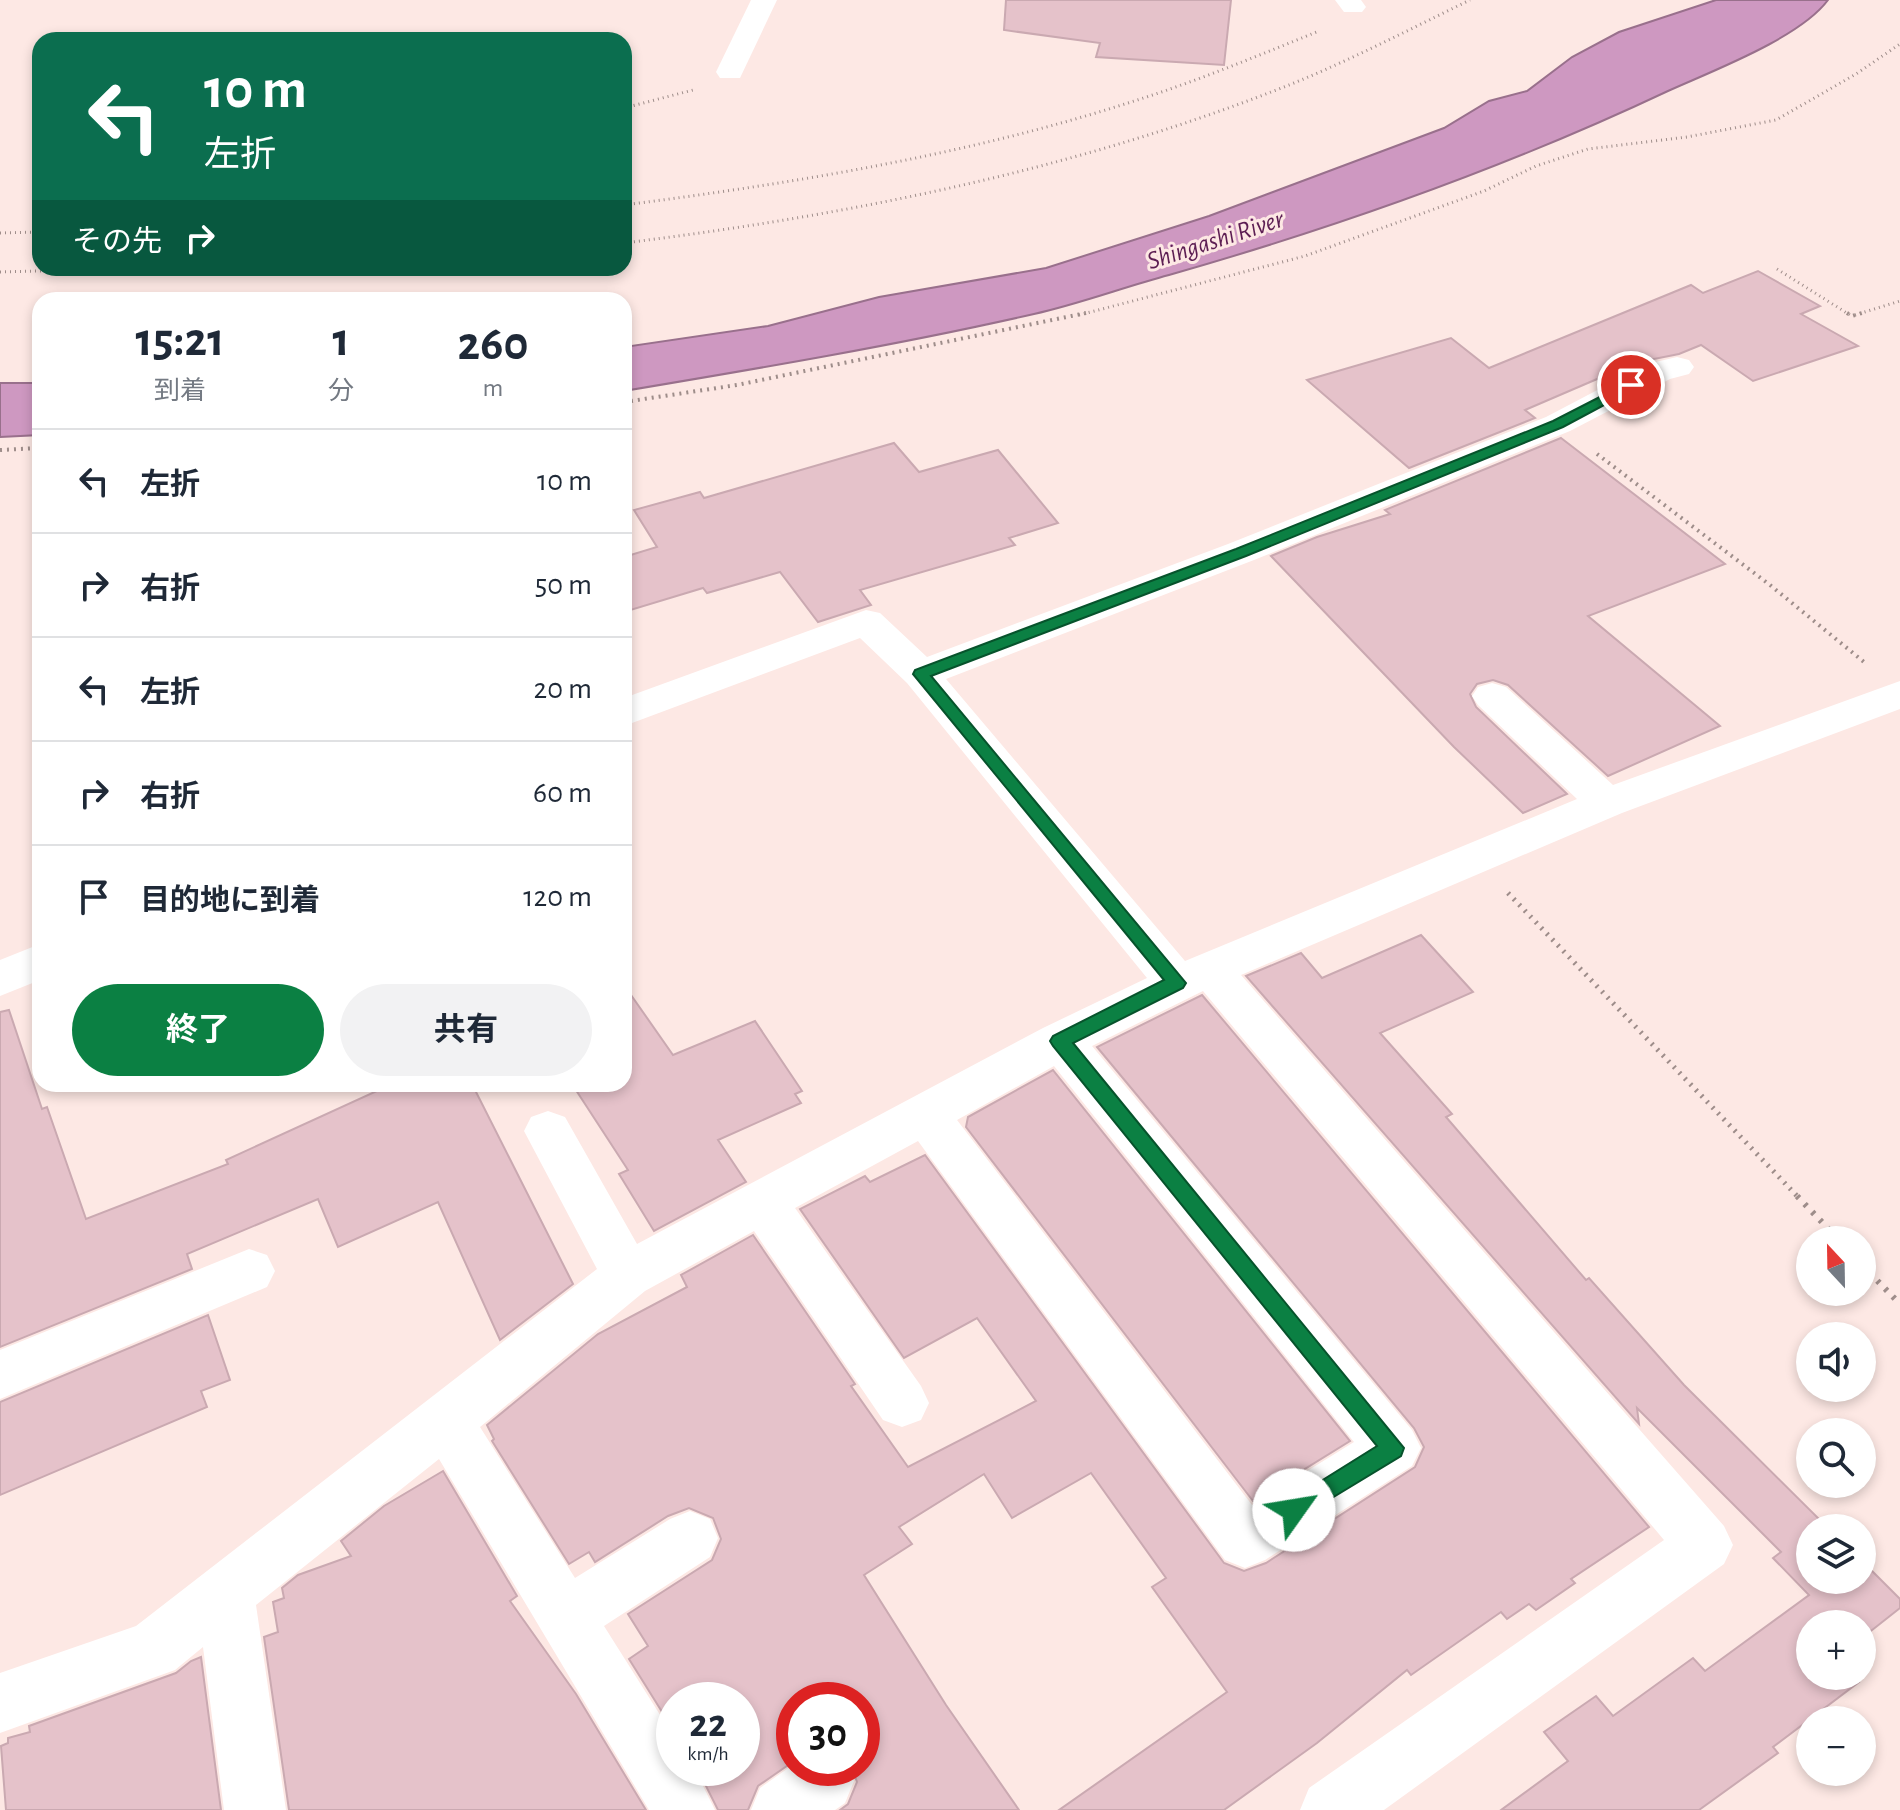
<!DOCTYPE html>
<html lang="ja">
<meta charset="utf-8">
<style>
:root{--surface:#fff;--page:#f2f2f3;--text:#1f2937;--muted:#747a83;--line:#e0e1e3;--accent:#0b8043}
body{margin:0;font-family:"Alegreya Sans","Noto Sans JP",sans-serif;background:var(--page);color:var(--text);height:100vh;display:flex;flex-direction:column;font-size:30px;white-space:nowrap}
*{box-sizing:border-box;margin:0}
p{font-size:26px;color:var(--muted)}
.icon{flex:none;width:44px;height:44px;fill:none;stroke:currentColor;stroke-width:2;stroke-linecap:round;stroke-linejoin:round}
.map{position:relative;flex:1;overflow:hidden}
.sheet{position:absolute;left:32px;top:292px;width:600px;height:800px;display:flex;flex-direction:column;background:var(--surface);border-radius:24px;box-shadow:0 4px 12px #0003}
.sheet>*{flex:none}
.banner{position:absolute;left:32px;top:32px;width:600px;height:244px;border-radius:24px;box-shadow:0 4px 12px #0003;background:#0b6e4f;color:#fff;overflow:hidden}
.needle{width:52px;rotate:338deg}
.tools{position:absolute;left:1796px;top:1226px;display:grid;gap:16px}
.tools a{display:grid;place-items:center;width:80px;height:80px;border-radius:50%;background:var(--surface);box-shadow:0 4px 12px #0003;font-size:40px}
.speed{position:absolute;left:656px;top:1682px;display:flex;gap:16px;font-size:40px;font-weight:700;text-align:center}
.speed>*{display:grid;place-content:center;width:104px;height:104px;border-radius:50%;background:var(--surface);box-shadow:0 4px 12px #0003;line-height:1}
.speed small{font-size:20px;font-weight:400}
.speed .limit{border:12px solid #d22;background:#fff;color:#111}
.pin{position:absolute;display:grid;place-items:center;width:68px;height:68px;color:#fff;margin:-34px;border:4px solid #fff;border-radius:50%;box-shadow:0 2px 8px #0007}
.me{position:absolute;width:88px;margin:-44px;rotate:58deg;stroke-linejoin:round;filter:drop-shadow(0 0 6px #0008)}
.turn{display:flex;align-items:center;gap:28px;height:168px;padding:0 40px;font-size:36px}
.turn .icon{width:104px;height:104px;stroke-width:2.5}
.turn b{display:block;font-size:56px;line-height:68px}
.then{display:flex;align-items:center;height:76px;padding:0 40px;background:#0003;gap:16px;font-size:30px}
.eta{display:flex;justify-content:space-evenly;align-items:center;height:136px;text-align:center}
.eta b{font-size:48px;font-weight:700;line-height:56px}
.cta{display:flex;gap:16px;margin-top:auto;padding:16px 40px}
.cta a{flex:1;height:92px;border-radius:48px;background:var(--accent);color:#fff;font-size:32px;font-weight:700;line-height:92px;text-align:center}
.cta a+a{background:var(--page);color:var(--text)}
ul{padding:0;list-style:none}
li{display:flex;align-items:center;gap:24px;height:104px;padding:0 40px;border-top:2px solid var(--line)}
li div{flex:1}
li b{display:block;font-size:30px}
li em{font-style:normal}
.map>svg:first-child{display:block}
.water{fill:#ce98c1;stroke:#99708c;stroke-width:2}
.building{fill:#e5c2ca;stroke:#caa9b1;stroke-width:2}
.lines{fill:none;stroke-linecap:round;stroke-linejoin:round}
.path-far3{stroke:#9e8d8a;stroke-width:3;stroke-dasharray:1 4;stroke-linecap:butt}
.path-far2{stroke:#9e8d8a;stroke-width:4;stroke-dasharray:2 5;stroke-linecap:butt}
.path-far1{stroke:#9e8d8a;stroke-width:5;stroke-dasharray:2 6;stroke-linecap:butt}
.path{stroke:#9e8d8a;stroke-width:6;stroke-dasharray:3 8;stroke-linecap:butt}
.minor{fill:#fff;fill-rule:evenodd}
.route{fill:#0b8043;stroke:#07532c;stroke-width:2}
.labels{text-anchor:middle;stroke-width:6;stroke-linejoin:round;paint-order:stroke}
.far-water-label{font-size:26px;font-style:italic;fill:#5d1e53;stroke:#fde8e4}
</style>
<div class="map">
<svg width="1900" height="1810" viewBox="0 0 1900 1810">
<rect width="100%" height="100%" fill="#fde8e4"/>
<g class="water">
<path d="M1716,0h112c-28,38 -116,71 -160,91 -161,76 -327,135 -499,184 -45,12 -90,29 -135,39 -136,31 -273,54 -410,77v-44l144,-21 111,-29 167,-29 163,-52 235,-88 45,-27 38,-10 45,-34 47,-25z"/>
<polygon points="0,383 40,383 40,435 0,437"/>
</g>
<g class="building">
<polygon points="1006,0 1231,0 1224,65 1096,57 1100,43 1004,30"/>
<polygon points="1758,271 1820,306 1801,314 1858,346 1753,381 1701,345 1679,354 1649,360 1646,358 1525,410 1535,418 1409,468 1307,380 1451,338 1489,368 1691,285 1703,293"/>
<polygon points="1561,438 1725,564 1588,616 1720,726 1608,776 1508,685 1493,680 1477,684 1470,694 1476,707 1567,794 1523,813 1454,747 1271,556 1317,537 1390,514 1385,510"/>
<polygon points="894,443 919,472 998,450 1058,523 1009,538 1015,545 860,590 871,605 818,622 780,572 707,593 703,588 624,612 624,557 657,547 634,510 700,492 704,498"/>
<polygon points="1421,935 1473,992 1380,1033 1452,1114 1446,1117 1586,1280 1589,1278 1684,1385 1828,1528 1810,1528 1810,1580 1862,1580 1862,1561 1900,1599 1900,1608 1862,1638 1862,1624 1810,1624 1810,1676 1854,1676 1859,1682 1773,1747 1778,1753 1699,1810 1501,1810 1568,1761 1544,1732 1596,1696 1613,1716 1693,1658 1705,1671 1809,1595 1773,1558 1781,1552 1637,1408 1639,1424 1246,976 1301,953 1322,978"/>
<polygon points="624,985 673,1055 755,1021 802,1091 795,1094 801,1103 718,1140 746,1182 654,1231 619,1174 628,1170 572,1084 624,1084"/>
<polygon points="1202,995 1649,1527 1571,1579 1575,1583 1536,1610 1529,1604 1507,1619 1501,1612 1411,1675 1407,1670 1317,1743 1224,1810 1059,1810 1227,1692 1152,1587 1166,1578 1091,1473 1012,1518 984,1474 899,1527 912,1544 864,1575 946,1705 1019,1810 840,1810 848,1804 857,1782 852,1768 862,1768 862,1700 794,1700 794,1761 758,1786 748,1810 718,1810 697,1768 742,1768 742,1700 674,1700 674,1731 629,1659 648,1646 628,1614 712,1560 721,1539 713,1518 689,1508 668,1516 595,1562 589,1552 569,1564 492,1441 494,1439 487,1425 598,1334 687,1287 681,1275 753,1235 855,1384 851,1386 908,1467 1036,1401 977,1318 904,1358 800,1209 865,1176 870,1182 925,1155 1224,1563 1244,1571 1266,1563 1415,1467 1424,1447 1414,1428 1097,1047"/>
<polygon points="9,1010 42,1109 47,1107 86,1219 228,1164 226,1160 392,1084 472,1084 573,1284 500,1340 438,1202 338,1247 318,1199 187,1254 192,1269 0,1347 0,1012"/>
<polygon points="1053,1070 1350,1441 1253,1501 966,1127 968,1117"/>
<polygon points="208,1315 230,1380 201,1391 207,1407 0,1495 0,1402"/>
<polygon points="443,1471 517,1596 510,1601 576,1694 646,1810 289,1810 264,1637 278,1632 273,1602 284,1598 282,1588 298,1575 351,1556 341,1541 384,1506"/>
<polygon points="201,1657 221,1810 6,1810 1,1746 8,1743 8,1738 30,1732 29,1726 176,1673 191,1661"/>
</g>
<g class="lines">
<g class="path-far3">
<polyline points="624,108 693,90"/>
<path d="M624,205c171,-22 343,-50 507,-103 64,-20 126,-46 188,-71"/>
<polyline points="0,233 40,232"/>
<path d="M624,243c227,-28 451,-73 665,-158 62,-25 121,-56 181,-85"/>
<polyline points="1777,269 1850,315"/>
<polyline points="0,272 158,268"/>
<polyline points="1079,315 1305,256 1484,191 1536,166 1588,149 1687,137 1776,120 1856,74 1900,44"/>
<polyline points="1855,315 1900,301"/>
</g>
<g class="path-far2">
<polyline points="1847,313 1852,316 1862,313"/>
<polyline points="624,402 737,385 1086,313"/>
<polyline points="0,450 40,448"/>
<polyline points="1597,454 1770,585 1864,662"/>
</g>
<polyline class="path-far1" points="1508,893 1799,1198"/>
<g class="path">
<polyline points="1797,1196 1839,1240"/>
<polyline points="1862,1265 1900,1304"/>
</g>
<g class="minor">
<polygon points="751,0 777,0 740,78 720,78 716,72"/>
<polygon points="1335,0 1361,0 1366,7 1362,12 1344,12"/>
<path d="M1677,357l12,3 5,7 -5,7 -19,5 -100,52 -316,129 -308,119 239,282 392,-162 -99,-94 -6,-9 6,-9 14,-4 14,4 107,98 287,-104v28l-278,104 -381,162 483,551 9,19 -9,19 -340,246h-84l9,-22 355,-248 -461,-549 -111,55 320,384 9,18 -9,18 -147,94 -20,8 -20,-8 -307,-419 -123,67 126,178 8,17 -8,17 -19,7 -19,-7 -129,-189 -109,60 -165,136 95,151 95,-59 20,-8 20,8 8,19 -8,19 -106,69 70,111v31h20l21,42h-66l-210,-351 -183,146 30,205h-62l-21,-163 -28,23 -175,63v-60l136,-47 461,-357 -73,-138 7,-14 17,-6 17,6 72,127 406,-216 104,-50 -240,-295 -47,-45 -236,88v-28l242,-88 14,3 47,44 301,-113 318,-127 101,-53zM1054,1066l300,376 -102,63 -295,-385z"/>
<polygon points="40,944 40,980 0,996 0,960"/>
<polygon points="249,1249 267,1255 275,1271 267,1287 0,1399 0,1350"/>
<polygon points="794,1764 794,1768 849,1768 854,1781 845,1803 835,1810 751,1810 760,1788"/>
</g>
</g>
<polygon class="route" points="1631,381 1638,385 1636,388 1563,427 1246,556 931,676 1186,983 1183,988 1073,1043 1404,1448 1401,1456 1294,1521 1286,1518 1282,1510 1286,1503 1377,1446 1053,1046 1050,1041 1053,1036 1164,980 913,674 915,670 1236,549 1553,421"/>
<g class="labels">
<g class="far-water-label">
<text transform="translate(1215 239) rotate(-18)" y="9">Shingashi River</text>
</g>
</g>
</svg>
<div class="tools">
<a><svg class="needle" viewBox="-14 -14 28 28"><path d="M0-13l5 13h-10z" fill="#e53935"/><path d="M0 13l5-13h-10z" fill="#747a83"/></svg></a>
<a><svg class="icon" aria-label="sound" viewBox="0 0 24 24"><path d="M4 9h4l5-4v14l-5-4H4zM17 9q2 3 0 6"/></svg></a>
<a><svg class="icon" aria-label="search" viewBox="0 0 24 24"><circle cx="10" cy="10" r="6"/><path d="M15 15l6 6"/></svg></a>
<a><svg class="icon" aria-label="layers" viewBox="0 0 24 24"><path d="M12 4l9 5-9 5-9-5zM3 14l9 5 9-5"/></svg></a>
<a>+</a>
<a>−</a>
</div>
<div class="speed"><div>22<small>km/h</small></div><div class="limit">30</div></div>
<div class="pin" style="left:1631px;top:385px;background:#d93025"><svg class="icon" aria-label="arrive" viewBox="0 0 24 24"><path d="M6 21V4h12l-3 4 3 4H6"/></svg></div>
<svg class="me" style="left:1294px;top:1510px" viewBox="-20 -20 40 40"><circle r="19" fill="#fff"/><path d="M0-13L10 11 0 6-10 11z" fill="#0b8043"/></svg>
<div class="banner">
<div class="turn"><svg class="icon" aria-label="left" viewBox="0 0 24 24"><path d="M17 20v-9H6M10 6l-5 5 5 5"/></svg><div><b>10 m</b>左折</div></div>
<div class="then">その先<svg class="icon" aria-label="right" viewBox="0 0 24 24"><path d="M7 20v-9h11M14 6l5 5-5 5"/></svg></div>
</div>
<section class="sheet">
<div class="eta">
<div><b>15:21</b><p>到着</p></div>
<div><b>1</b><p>分</p></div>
<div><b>260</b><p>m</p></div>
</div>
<ul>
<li><svg class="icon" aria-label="left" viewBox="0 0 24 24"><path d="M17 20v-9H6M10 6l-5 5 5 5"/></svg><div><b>左折</b></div><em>10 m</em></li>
<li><svg class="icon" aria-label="right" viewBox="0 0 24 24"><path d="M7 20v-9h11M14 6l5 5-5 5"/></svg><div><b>右折</b></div><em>50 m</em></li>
<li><svg class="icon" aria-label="left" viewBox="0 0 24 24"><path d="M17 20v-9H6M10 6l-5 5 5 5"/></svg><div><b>左折</b></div><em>20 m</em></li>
<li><svg class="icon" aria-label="right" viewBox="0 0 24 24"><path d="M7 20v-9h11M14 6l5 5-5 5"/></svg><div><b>右折</b></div><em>60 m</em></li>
<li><svg class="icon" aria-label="arrive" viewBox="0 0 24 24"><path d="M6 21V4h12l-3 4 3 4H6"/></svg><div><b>目的地に到着</b></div><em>120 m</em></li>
</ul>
<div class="cta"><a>終了</a><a>共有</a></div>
</section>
</div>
